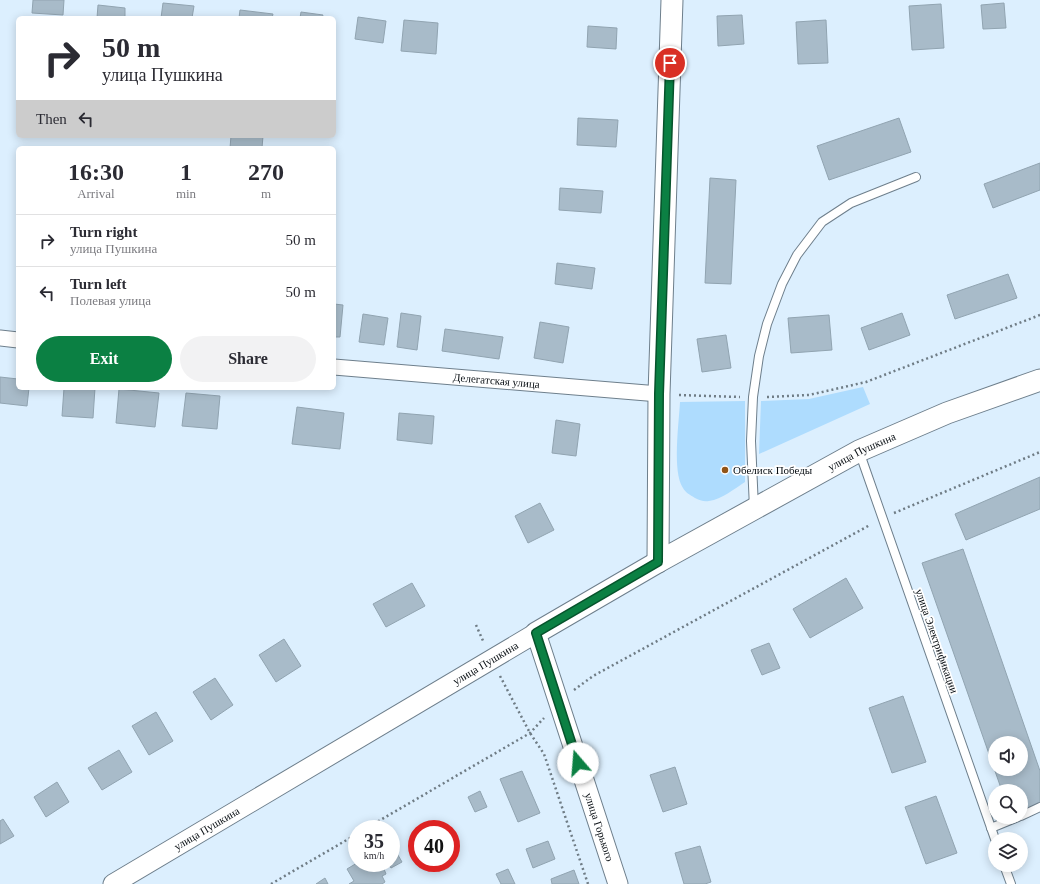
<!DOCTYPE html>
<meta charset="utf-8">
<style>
:root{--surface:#fff;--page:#f2f2f3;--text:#2b2b33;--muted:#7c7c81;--line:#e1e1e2;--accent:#0b8043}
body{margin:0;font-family:"Times New Roman",serif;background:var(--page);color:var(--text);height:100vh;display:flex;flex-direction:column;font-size:15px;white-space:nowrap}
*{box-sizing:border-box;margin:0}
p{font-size:13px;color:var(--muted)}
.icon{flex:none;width:22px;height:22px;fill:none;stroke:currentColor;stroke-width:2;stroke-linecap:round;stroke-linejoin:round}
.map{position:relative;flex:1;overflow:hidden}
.drawer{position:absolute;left:16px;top:146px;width:320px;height:244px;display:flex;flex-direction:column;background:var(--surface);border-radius:6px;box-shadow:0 2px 10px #0003}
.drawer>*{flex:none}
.guide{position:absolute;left:16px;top:16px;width:320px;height:122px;border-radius:6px;box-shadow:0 2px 10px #0003;background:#fff;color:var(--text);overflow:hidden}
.buttons{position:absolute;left:988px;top:736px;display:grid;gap:8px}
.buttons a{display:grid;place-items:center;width:40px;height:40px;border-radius:50%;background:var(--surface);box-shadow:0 2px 10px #0003;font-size:20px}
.speed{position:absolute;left:348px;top:820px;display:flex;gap:8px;font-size:20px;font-weight:700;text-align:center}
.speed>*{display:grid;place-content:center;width:52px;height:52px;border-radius:50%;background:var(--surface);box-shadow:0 2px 10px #0003;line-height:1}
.speed small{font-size:10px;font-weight:400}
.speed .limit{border:6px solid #d22;background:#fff;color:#111}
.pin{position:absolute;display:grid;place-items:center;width:34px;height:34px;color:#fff;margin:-17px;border:2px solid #fff;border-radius:50%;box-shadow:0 1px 4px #0007}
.me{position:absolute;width:44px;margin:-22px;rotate:342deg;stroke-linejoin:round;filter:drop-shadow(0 0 3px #0008)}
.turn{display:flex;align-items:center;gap:14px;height:84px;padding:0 20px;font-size:18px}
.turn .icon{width:52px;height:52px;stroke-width:2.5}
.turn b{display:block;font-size:28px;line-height:34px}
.then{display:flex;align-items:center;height:38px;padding:0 20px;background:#0003;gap:8px;font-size:15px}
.eta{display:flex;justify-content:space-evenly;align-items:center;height:68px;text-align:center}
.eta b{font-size:24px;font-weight:600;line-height:28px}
.primary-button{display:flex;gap:8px;margin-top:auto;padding:8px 20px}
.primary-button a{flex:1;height:46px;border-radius:24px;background:var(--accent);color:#fff;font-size:16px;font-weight:600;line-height:46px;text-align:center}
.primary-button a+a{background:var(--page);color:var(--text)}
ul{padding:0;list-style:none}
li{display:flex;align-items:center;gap:12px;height:52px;padding:0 20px;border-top:1px solid var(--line)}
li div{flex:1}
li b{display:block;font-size:15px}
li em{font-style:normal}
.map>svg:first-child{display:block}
.green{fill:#aedcfe}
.building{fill:#a8bbc9;stroke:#91a4b1;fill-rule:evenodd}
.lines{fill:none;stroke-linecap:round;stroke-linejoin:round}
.service-casing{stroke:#6e7f8c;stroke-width:10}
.minor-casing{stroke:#6e7f8c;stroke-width:17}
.tertiary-casing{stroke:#6e7f8c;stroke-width:21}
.secondary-casing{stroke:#6e7f8c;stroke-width:23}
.path{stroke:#6f7c85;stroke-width:2.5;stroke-dasharray:2 3;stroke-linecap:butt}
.service{stroke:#fff;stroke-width:8}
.minor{stroke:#fff;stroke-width:15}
.tertiary{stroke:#fff;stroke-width:19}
.secondary{stroke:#fff;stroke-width:21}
.route-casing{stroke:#07532c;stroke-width:10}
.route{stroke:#0b8043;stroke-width:7}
.poi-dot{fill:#915417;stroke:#fff;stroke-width:1.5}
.labels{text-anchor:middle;stroke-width:3.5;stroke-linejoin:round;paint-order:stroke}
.street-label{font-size:11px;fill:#080e13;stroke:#fff}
.poi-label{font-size:11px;fill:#080e13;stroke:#fff;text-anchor:start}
</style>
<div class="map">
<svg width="1040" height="884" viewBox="0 0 1040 884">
<rect width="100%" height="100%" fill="#dceffe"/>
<g class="green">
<polygon points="863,387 870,404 759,454 761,401 809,399"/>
<path d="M745,401v81c-11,7 -23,17 -36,19 -5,1 -10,-1 -14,-3 -5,-3 -10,-6 -12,-10 -11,-16 -4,-66 -3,-86z"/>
</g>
<g class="building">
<polygon points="33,0 64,0 63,15 32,13"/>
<polygon points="163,3 194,6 192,18 161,18"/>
<polygon points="1004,3 1006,28 983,29 981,5"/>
<polygon points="941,4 944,48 912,50 909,6"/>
<polygon points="98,5 125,8 125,18 97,18"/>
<polygon points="240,10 273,14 272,18 239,18"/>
<polygon points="301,12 323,15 322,18 300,18"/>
<polygon points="742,15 744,44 718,46 717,16"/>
<polygon points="358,17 386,21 383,43 355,39"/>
<polygon points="404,20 438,23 436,54 401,51"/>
<polygon points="826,20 828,63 798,64 796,22"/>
<polygon points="588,26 617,28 616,49 587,47"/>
<polygon points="578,118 618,120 616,147 577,145"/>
<polygon points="899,118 911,152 829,180 817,146"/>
<polygon points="231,136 263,136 262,148 230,148"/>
<polygon points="1040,163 1040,190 993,208 984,184"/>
<polygon points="710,178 736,180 731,284 705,283"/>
<polygon points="560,188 603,191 601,213 559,210"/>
<polygon points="557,263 595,268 592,289 555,284"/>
<polygon points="1008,274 1017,298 955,319 947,295"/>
<polygon points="334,304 343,305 340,337 334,337"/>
<polygon points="401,313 421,316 417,350 397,347"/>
<polygon points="902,313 910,335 869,350 861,328"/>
<polygon points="363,314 388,318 384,345 359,342"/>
<polygon points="829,315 832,350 791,353 788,318"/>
<polygon points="540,322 569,327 563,363 534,358"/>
<polygon points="445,329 503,337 499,359 442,351"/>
<polygon points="726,335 731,368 702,372 697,339"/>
<polygon points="0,377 18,379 18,388 29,388 27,406 0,403"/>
<polygon points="64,388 95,388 93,418 62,416"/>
<polygon points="119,389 159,393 155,427 116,423"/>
<polygon points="186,393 220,396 217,429 182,426"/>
<polygon points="297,407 344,413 340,449 292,444"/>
<polygon points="399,413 434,416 432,444 397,440"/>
<polygon points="556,420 580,424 576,456 552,453"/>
<polygon points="1040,477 1040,509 966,540 955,514"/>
<polygon points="540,503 554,530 528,543 515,516"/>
<path d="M963,549l77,222v33l-19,7v-20h-19l-80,-228zM995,743h26v26h-26z"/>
<polygon points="846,578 863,608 810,638 793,609"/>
<polygon points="412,583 425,606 386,627 373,604"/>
<polygon points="284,639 301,666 276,682 259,655"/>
<polygon points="769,643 780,668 762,675 751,650"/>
<polygon points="215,678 233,705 211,720 193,692"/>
<polygon points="903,696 926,762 892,773 869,708"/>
<polygon points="156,712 173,741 149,755 132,726"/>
<polygon points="119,750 132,772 102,790 88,768"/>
<polygon points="675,767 687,804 663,812 650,775"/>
<polygon points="522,771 540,813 518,822 500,779"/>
<polygon points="57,782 69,802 46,817 34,797"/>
<polygon points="480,791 487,807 475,812 468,797"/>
<polygon points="936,796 957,853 926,864 905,807"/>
<polygon points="3,819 14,836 0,844 0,821"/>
<polygon points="548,841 555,859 533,868 526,849"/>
<polygon points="391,843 402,862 391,868 388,863 391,863"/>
<polygon points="700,846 711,882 705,884 684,884 675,853"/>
<polygon points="357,863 370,863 372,866 378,863 384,863 386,867 384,869 386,874 382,876 385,882 382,884 349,884 354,881 347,869"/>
<polygon points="508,869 515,884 501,884 496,874"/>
<polygon points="574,870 579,884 552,884 551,879"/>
<polygon points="325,878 328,884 316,884"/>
</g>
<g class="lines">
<defs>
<g id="service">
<polyline points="859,451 995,839"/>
<polyline points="754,508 751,441 753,397 759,356 767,324 782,284 797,255 822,222 851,203 916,177"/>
<polyline points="1021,816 1040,807"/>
<polyline points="991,828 1018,817"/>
<polyline points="1004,865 1011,884"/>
</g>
<g id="minor">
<polyline points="0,338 18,340"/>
<path id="s1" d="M334,367l325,27"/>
</g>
<g id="tertiary">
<path id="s2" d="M113,884l423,-251 82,251"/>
</g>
<g id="secondary">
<polyline points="658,562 659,394 672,0"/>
<path id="s3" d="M536,633l122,-71 201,-111 88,-38 93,-33"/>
</g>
</defs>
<use href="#service" class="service-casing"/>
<use href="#minor" class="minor-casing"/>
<use href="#tertiary" class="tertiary-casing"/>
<use href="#secondary" class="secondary-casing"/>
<g class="path">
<polyline points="679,395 740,397"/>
<polyline points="767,397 809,395 866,382 1040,315"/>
<polyline points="894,513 1040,452"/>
<polyline points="476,625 484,643"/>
<polyline points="500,676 530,733 544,754 588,884"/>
<polyline points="574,690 593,676 870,525"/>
<polyline points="365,829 530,733 544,718"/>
<polyline points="271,884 357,834"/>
</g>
<use href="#service" class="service"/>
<use href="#minor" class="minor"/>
<use href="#tertiary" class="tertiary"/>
<use href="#secondary" class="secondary"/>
</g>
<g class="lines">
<defs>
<polyline id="route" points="578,763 536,633 658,562 659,394 670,63"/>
</defs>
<use href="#route" class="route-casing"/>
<use href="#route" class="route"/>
</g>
<circle class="poi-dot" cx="725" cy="470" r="4"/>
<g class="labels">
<g class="street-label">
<text dy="4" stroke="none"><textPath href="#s1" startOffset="163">Делегатская улица</textPath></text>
<text dy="4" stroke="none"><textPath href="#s3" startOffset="373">улица Пушкина</textPath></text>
<text transform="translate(937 641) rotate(71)" y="4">улица Электрификации</text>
<text dy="4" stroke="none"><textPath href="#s2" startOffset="433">улица Пушкина</textPath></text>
<text dy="4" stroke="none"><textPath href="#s2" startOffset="696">улица Горького</textPath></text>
<text dy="4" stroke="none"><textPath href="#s2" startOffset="109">улица Пушкина</textPath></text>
</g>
<g class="poi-label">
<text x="733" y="474">Обелиск Победы</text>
</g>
</g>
</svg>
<div class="buttons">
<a><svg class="icon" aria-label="sound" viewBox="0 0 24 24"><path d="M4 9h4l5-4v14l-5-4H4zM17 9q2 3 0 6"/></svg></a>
<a><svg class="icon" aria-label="search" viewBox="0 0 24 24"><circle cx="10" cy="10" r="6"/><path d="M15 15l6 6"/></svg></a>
<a><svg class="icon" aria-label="layers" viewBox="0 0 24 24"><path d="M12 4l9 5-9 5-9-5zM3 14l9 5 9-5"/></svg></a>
</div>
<div class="speed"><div>35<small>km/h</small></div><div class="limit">40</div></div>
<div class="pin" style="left:670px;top:63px;background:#d93025"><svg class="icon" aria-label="arrive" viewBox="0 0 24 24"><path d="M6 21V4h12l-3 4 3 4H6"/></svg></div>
<svg class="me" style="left:578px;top:763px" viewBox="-20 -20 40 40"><circle r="19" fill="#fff"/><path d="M0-13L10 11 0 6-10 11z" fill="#0b8043"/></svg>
<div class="guide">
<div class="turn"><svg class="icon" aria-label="right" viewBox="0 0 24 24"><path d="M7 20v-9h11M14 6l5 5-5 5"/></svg><div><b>50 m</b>улица Пушкина</div></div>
<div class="then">Then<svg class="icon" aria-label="left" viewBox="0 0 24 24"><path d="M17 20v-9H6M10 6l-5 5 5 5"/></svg></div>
</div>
<section class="drawer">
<div class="eta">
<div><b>16:30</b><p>Arrival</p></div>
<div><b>1</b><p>min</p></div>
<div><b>270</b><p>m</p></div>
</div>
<ul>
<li><svg class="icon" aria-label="right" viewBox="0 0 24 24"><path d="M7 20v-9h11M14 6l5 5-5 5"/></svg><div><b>Turn right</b><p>улица Пушкина</p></div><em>50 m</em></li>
<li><svg class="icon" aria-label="left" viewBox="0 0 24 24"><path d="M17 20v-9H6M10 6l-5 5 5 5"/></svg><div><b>Turn left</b><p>Полевая улица</p></div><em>50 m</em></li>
</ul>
<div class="primary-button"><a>Exit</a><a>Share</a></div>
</section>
</div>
